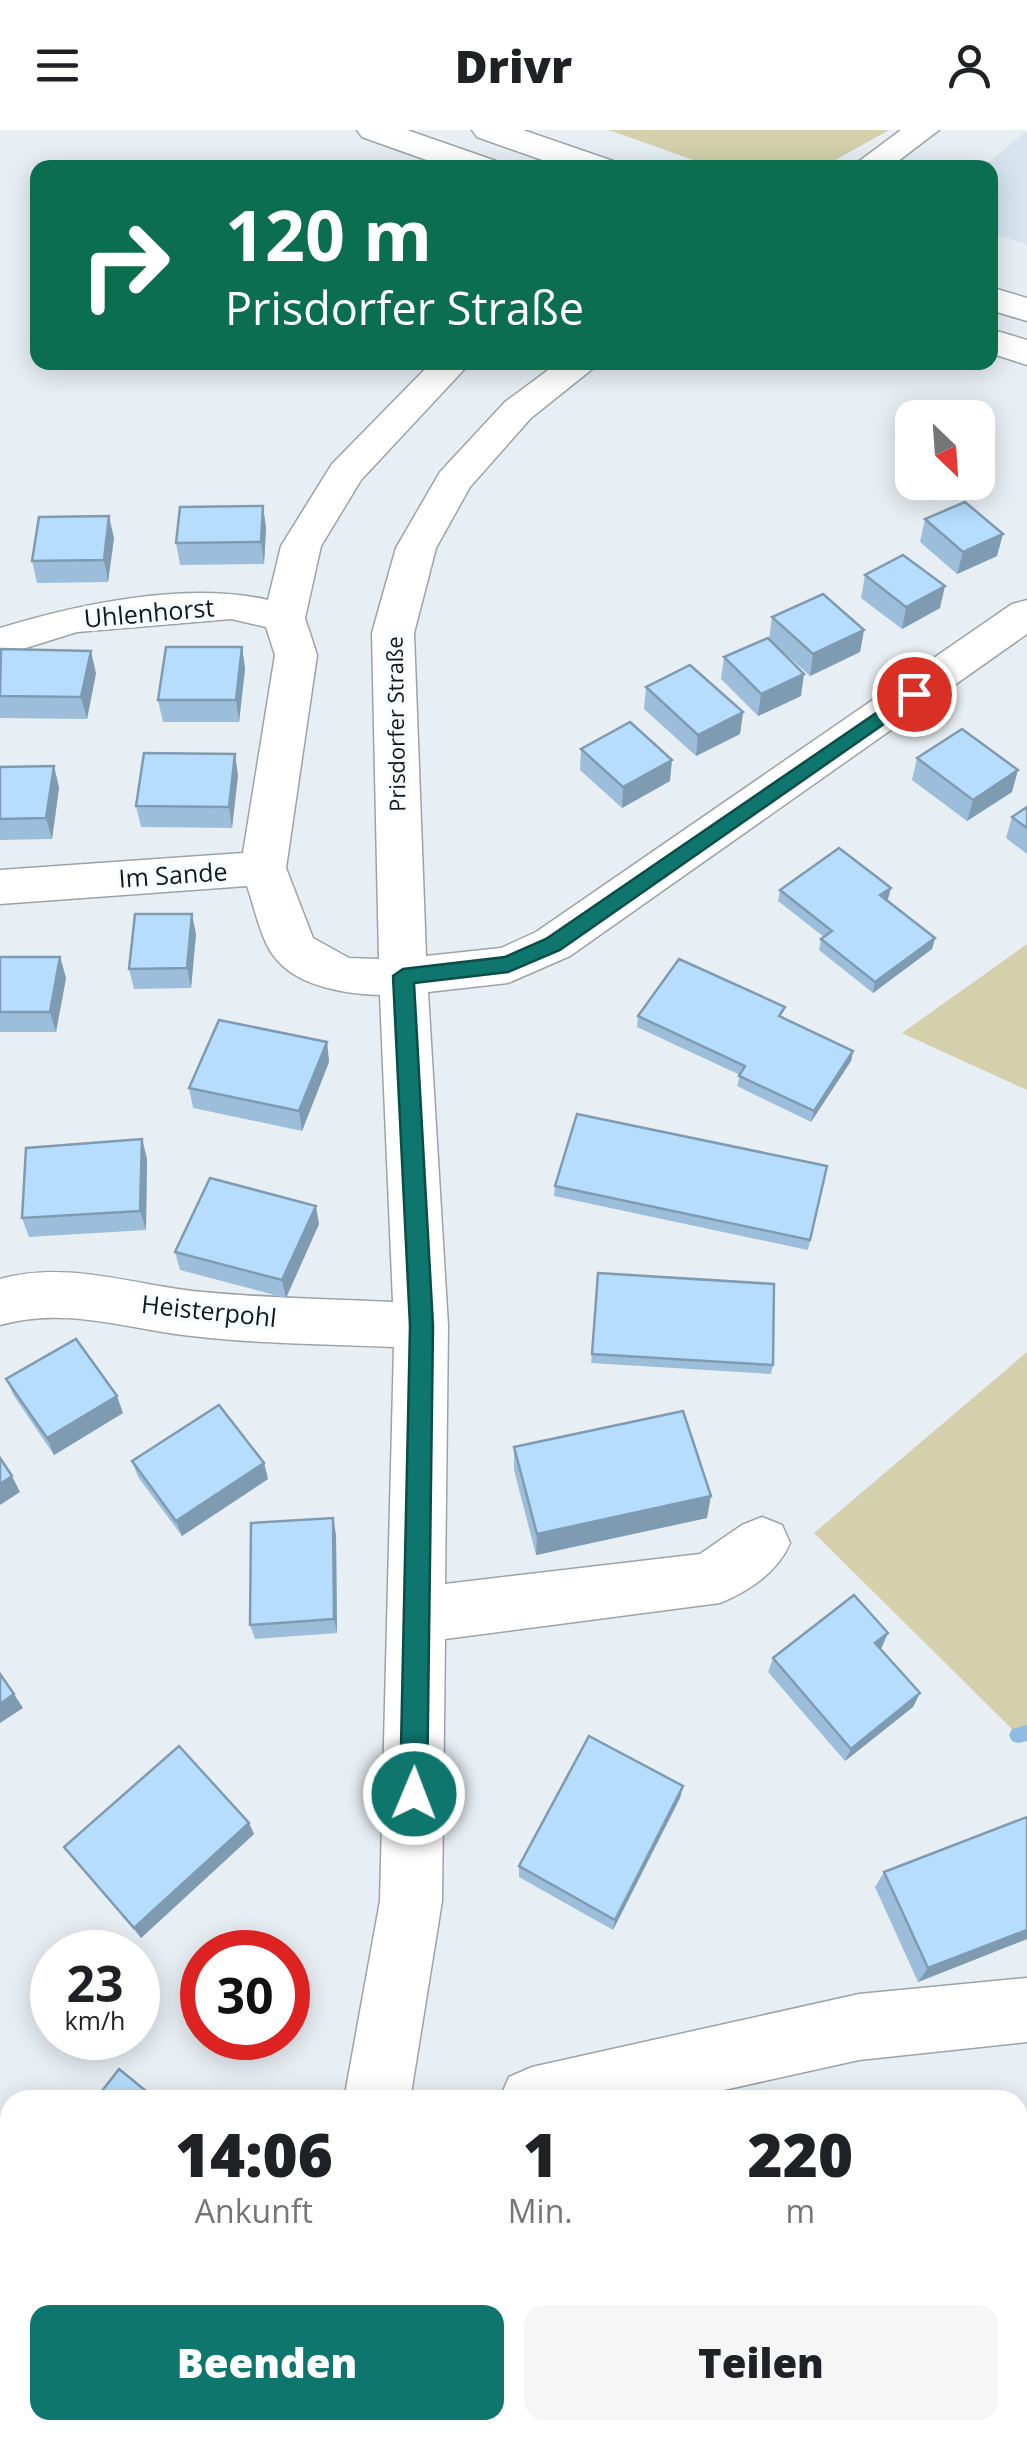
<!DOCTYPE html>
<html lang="de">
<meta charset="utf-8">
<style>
:root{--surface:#fff;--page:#f6f6f6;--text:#202124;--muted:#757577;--accent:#0f766e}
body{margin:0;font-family:"Open Sans",sans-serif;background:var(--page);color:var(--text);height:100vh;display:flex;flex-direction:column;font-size:38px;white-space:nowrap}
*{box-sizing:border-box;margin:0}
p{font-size:32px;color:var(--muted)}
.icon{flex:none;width:55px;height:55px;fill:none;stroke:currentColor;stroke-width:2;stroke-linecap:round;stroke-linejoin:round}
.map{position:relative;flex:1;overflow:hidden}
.sheet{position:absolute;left:0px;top:1960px;width:1028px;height:350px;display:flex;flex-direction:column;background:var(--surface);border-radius:30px 30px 0 0;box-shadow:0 5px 25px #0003}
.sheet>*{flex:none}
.hud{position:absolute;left:30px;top:30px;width:968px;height:210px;border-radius:20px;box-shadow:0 5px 25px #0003;background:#0b6e4f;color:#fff;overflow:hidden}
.needle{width:65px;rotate:155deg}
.tools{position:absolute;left:895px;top:270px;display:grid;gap:20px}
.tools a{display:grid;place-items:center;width:100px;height:100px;border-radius:20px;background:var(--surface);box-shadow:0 5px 25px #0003;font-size:50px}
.speed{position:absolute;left:30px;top:1800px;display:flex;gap:20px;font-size:50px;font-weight:700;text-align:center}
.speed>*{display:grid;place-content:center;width:130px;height:130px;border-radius:50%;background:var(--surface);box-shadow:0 5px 25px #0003;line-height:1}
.speed small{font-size:25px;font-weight:400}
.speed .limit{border:15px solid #d22;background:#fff;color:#111}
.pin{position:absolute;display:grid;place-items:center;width:85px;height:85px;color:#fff;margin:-42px;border:5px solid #fff;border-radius:50%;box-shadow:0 2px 10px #0007}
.me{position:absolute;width:110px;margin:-55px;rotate:1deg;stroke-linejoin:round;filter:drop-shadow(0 0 8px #0008)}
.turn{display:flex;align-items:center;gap:35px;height:210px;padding:0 30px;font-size:45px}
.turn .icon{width:130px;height:130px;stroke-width:2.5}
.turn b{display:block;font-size:70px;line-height:85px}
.eta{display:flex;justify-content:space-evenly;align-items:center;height:170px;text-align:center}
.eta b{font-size:60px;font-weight:800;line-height:70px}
.primary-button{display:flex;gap:20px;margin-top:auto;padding:20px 30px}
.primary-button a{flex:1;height:115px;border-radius:20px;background:var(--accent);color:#fff;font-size:40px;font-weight:800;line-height:115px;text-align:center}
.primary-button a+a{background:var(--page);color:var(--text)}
header{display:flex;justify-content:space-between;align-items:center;height:130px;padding:0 30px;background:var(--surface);font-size:45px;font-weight:800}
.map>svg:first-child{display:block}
.built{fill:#d7e4ef}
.green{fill:#d3d0ab}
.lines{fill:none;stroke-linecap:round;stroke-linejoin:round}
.stream{fill:#8cbce4;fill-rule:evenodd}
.minor-casing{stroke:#9ca3a8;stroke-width:3}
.highway-casing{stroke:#9ca3a8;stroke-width:3}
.minor{fill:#fff;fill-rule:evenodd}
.highway{fill:#fff;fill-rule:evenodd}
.wall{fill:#9dbeda}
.shaded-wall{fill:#7f9bb1}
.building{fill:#b6ddfd;stroke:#7f9bb1;stroke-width:2.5}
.route{fill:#0f766e;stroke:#0a4d48;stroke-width:2.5}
.labels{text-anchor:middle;stroke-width:8;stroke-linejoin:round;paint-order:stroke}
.far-street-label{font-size:22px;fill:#151719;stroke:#f7fcff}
.street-label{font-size:25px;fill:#151719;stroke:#f7fcff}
</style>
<header><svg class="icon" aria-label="menu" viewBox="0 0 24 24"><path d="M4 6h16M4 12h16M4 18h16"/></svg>Drivr<svg class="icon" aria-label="person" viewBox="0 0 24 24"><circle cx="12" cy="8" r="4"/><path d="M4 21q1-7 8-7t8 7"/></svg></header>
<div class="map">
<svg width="1027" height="2310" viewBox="0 0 1027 2310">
<rect width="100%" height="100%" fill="#e8eff4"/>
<polygon class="built" points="1027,1 1027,115 990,102 990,38 983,37"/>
<g class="green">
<polygon points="609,0 889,0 823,37 716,38"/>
<polygon points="1027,814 1027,960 902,903"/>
<polygon points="1027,1222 1027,1603 1018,1605 814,1403"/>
</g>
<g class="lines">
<polygon class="stream" points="1027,1595 1027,1611 1018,1613 1012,1611 1009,1605 1012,1599"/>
<defs>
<g id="minor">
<polygon points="901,0 939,0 889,38 850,38"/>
<path d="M432,232h39l-110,118 -40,66 -16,72 12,37 -31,213 27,70 36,20 30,1 -7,-326 24,-85 44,-76 65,-70 54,-40h42l-70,56 -61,69 -34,61 -22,85 12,323 75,-8 35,-16 476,-328 15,-4v34l-457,322 -62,27 -80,9 20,334 -3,258 255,-30 42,-29 20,-8 20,8 8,18c-12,29 -41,48 -70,60l-275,36 -3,262 -32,199h-66l36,-199 14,-554c-67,-3 -135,-3 -202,-11 -66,-7 -126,-30 -192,-11v-46c66,-18 126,4 192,12 66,7 134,8 201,11l-13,-307c-33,-1 -80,-8 -103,-35 -16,-17 -22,-52 -30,-74l-247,18v-34l243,-17 32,-198 -9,-28 -35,-8 -154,13 -77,24v-28c78,-24 188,-47 268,-28l13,-54 51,-82z"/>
<polygon points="1027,1848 1027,1912 859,1930 679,1970 499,1970 509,1947 532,1937 859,1864"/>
<polygon points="227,2300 301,2300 297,2310 223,2310"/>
<polygon points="445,2300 544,2300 540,2310 441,2310"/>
<polygon points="918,2300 1000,2300 1004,2310 922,2310"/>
</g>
<g id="highway">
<polygon points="357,0 407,0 496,31 501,38 449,38 362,7"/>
<polygon points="472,0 523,0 613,31 618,38 565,38 477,7"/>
<polygon points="990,157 1027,168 1027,191 990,180"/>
<polygon points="990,199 1027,210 1027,235 990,223"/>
</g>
</defs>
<use href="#minor" class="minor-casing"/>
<use href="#highway" class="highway-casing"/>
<use href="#minor" class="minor"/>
<use href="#highway" class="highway"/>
</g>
<g class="wall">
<polygon points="263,376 266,398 264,434 180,435 176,413"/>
<polygon points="925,389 997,426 957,444 920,412"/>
<polygon points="114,408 108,452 37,453 32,431"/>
<polygon points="865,445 940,478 902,499 861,468"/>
<polygon points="772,487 864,500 860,522 810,546 769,509"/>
<polygon points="242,517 245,539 239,592 163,592 158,570"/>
<polygon points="0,523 96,543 87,589 0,588"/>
<polygon points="724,527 801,566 758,586 721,549"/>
<polygon points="646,557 743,582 740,604 696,626 644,579"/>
<polygon points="581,619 670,651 622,678 580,640"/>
<polygon points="917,628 1012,662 967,691 912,650"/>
<polygon points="54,636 59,658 52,709 0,710 0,637"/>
<polygon points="238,645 232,698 141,697 136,676"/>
<polygon points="1027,677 1027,724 1006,708 1012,687"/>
<polygon points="891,758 887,770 935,808 932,819 873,863 819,820 821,809 824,807 778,771 780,760"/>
<polygon points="196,804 191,858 134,859 129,839"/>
<polygon points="0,827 60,827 66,848 56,902 0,902"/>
<polygon points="638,886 783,888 853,921 851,931 811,992 737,956 740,945 637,897"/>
<polygon points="327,912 329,932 302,1001 193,978 189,958"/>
<polygon points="142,1009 147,1029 146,1100 29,1107 22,1088"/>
<polygon points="827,1036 808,1120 554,1066 555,1056"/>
<polygon points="319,1094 286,1168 180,1140 175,1122"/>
<polygon points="592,1224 773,1235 771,1244 591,1233"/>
<polygon points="6,1249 123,1283 54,1325 14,1266"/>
<polygon points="514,1317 707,1388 536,1425 514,1340"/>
<polygon points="132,1331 264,1333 268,1349 182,1406 138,1347"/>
<polygon points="336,1404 337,1503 255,1509 250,1495"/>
<polygon points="882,1517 880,1519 920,1563 913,1577 845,1631 768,1542 773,1528"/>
<polygon points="683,1656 680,1668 613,1800 519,1747 519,1736"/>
<polygon points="1027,1687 1027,1809 918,1852 875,1757 884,1742"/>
<polygon points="254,1704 141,1808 64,1717"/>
<polygon points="1027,2030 1027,2281 1018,2272 1018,2043"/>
</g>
<g class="shaded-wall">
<polygon points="263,376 266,398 264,434 261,412"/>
<polygon points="109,386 114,408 108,452 104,430"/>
<polygon points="1003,404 997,426 957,444 963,422"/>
<polygon points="945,456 940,478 902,499 906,477"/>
<polygon points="864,500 860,522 810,546 813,524"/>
<polygon points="242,517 245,539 239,592 236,570"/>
<polygon points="91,521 96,543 87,589 81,567"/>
<polygon points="804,544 801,566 758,586 761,564"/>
<polygon points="743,582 740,604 696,626 698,605"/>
<polygon points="235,624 238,645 232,698 229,677"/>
<polygon points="672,630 670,651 622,678 623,657"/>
<polygon points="54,636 59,658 52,709 46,688"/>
<polygon points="1018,640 1012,662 967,691 973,670"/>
<polygon points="891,758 888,769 878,776 880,765"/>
<polygon points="192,784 196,804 191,858 187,838"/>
<polygon points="935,808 932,819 873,863 875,852"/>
<polygon points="60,827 66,848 56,902 50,882"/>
<polygon points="327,912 329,932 302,1001 299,981"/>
<polygon points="853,921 851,931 811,992 814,981"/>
<polygon points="142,1009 147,1029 146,1100 140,1081"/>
<polygon points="316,1076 319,1094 286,1168 282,1150"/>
<polygon points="117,1266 123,1283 54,1325 47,1308"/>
<polygon points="264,1333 268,1349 182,1406 176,1391"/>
<polygon points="12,1346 20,1362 0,1375 0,1354"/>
<polygon points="711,1366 707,1388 536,1425 537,1404"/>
<polygon points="333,1388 336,1404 337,1503 334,1489"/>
<polygon points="888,1503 882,1517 869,1527 875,1513"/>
<polygon points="920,1563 913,1577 845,1631 851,1619"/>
<polygon points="14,1564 23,1578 0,1593 0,1574"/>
<polygon points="683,1656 680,1668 613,1800 615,1790"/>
<polygon points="249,1693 254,1704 141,1808 134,1798"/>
<polygon points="1027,1800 1027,1809 918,1852 928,1838"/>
<polygon points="16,2300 25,2300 29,2310 20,2310"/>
</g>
<g class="building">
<polygon points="965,372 1003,404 963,422 925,389"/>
<polygon points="263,376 261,412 176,413 180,377"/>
<polygon points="109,386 104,430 32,431 39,387"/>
<polygon points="903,425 945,456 906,477 865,445"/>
<polygon points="823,464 864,500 813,524 772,487"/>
<polygon points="768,508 804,544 761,564 724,527"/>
<polygon points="166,517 242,517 236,570 158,570"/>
<polygon points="1,519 91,521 81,567 0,566"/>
<polygon points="690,535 743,582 698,605 646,557"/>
<polygon points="630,592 672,630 623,657 581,619"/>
<polygon points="962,599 1018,640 973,670 917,628"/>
<polygon points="144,623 235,624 229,677 136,676"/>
<polygon points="54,636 46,688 0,689 0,637"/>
<polygon points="1027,677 1027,698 1012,687"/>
<polygon points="839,718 891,758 880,765 935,808 875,852 821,809 832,801 780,760"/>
<polygon points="135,784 192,784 187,838 129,839"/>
<polygon points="0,827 60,827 50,882 0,882"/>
<polygon points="679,829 785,877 779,886 853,921 814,981 739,946 745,936 638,886"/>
<polygon points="219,890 327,912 299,981 189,958"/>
<polygon points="577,984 827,1036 810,1110 555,1056"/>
<polygon points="142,1009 140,1081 22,1088 26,1018"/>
<polygon points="210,1048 316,1076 282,1150 175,1122"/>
<polygon points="598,1143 774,1154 773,1235 592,1224"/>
<polygon points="76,1209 117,1266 47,1308 6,1249"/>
<polygon points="219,1275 264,1333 176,1391 132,1331"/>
<polygon points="683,1281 711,1366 537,1404 514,1317"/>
<polygon points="0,1328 12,1346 0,1354"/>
<polygon points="333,1388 334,1489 250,1495 251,1393"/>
<polygon points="854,1465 888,1503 875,1513 920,1563 851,1619 773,1528"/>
<polygon points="0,1544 14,1564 0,1574"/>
<polygon points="589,1606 683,1656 615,1790 519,1736"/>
<polygon points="179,1616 249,1693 134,1798 64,1717"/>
<polygon points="1027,1687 1027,1800 928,1838 884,1742"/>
<polygon points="119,1939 157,1970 95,1970"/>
<polygon points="1027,2038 1027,2270 1018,2261 1018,2051"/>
<polygon points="6,2275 10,2285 10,2300 16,2300 20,2310 0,2310 0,2279"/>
</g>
<polygon class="route" points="914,557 921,559 921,568 560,820 508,842 414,853 433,1196 427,1664 423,1673 414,1677 404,1673 400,1664 410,1196 393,846 403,839 505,827 546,809"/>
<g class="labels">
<g class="far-street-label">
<text transform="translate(396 594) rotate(-91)" y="8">Prisdorfer Straße</text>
</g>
<g class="street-label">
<text transform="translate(149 483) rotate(-5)" y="9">Uhlenhorst</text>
<text transform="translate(173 745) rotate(-4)" y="9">Im Sande</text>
<text transform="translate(209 1181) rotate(6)" y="9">Heisterpohl</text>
</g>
</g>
</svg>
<div class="tools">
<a><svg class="needle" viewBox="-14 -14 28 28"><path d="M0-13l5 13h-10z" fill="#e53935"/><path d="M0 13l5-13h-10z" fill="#757577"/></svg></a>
</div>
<div class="speed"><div>23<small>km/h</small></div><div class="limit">30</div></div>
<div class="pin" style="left:914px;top:564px;background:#d93025"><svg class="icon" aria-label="arrive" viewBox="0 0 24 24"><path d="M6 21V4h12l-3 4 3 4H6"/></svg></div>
<svg class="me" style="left:414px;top:1664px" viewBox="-20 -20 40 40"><circle r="17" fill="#0f766e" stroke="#fff" stroke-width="3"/><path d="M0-11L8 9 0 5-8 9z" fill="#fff"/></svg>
<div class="hud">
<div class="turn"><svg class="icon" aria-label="right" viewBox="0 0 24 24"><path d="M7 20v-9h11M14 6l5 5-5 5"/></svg><div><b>120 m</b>Prisdorfer Straße</div></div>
</div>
<section class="sheet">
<div class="eta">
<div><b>14:06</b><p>Ankunft</p></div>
<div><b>1</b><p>Min.</p></div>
<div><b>220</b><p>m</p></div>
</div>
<div class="primary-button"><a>Beenden</a><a>Teilen</a></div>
</section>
</div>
